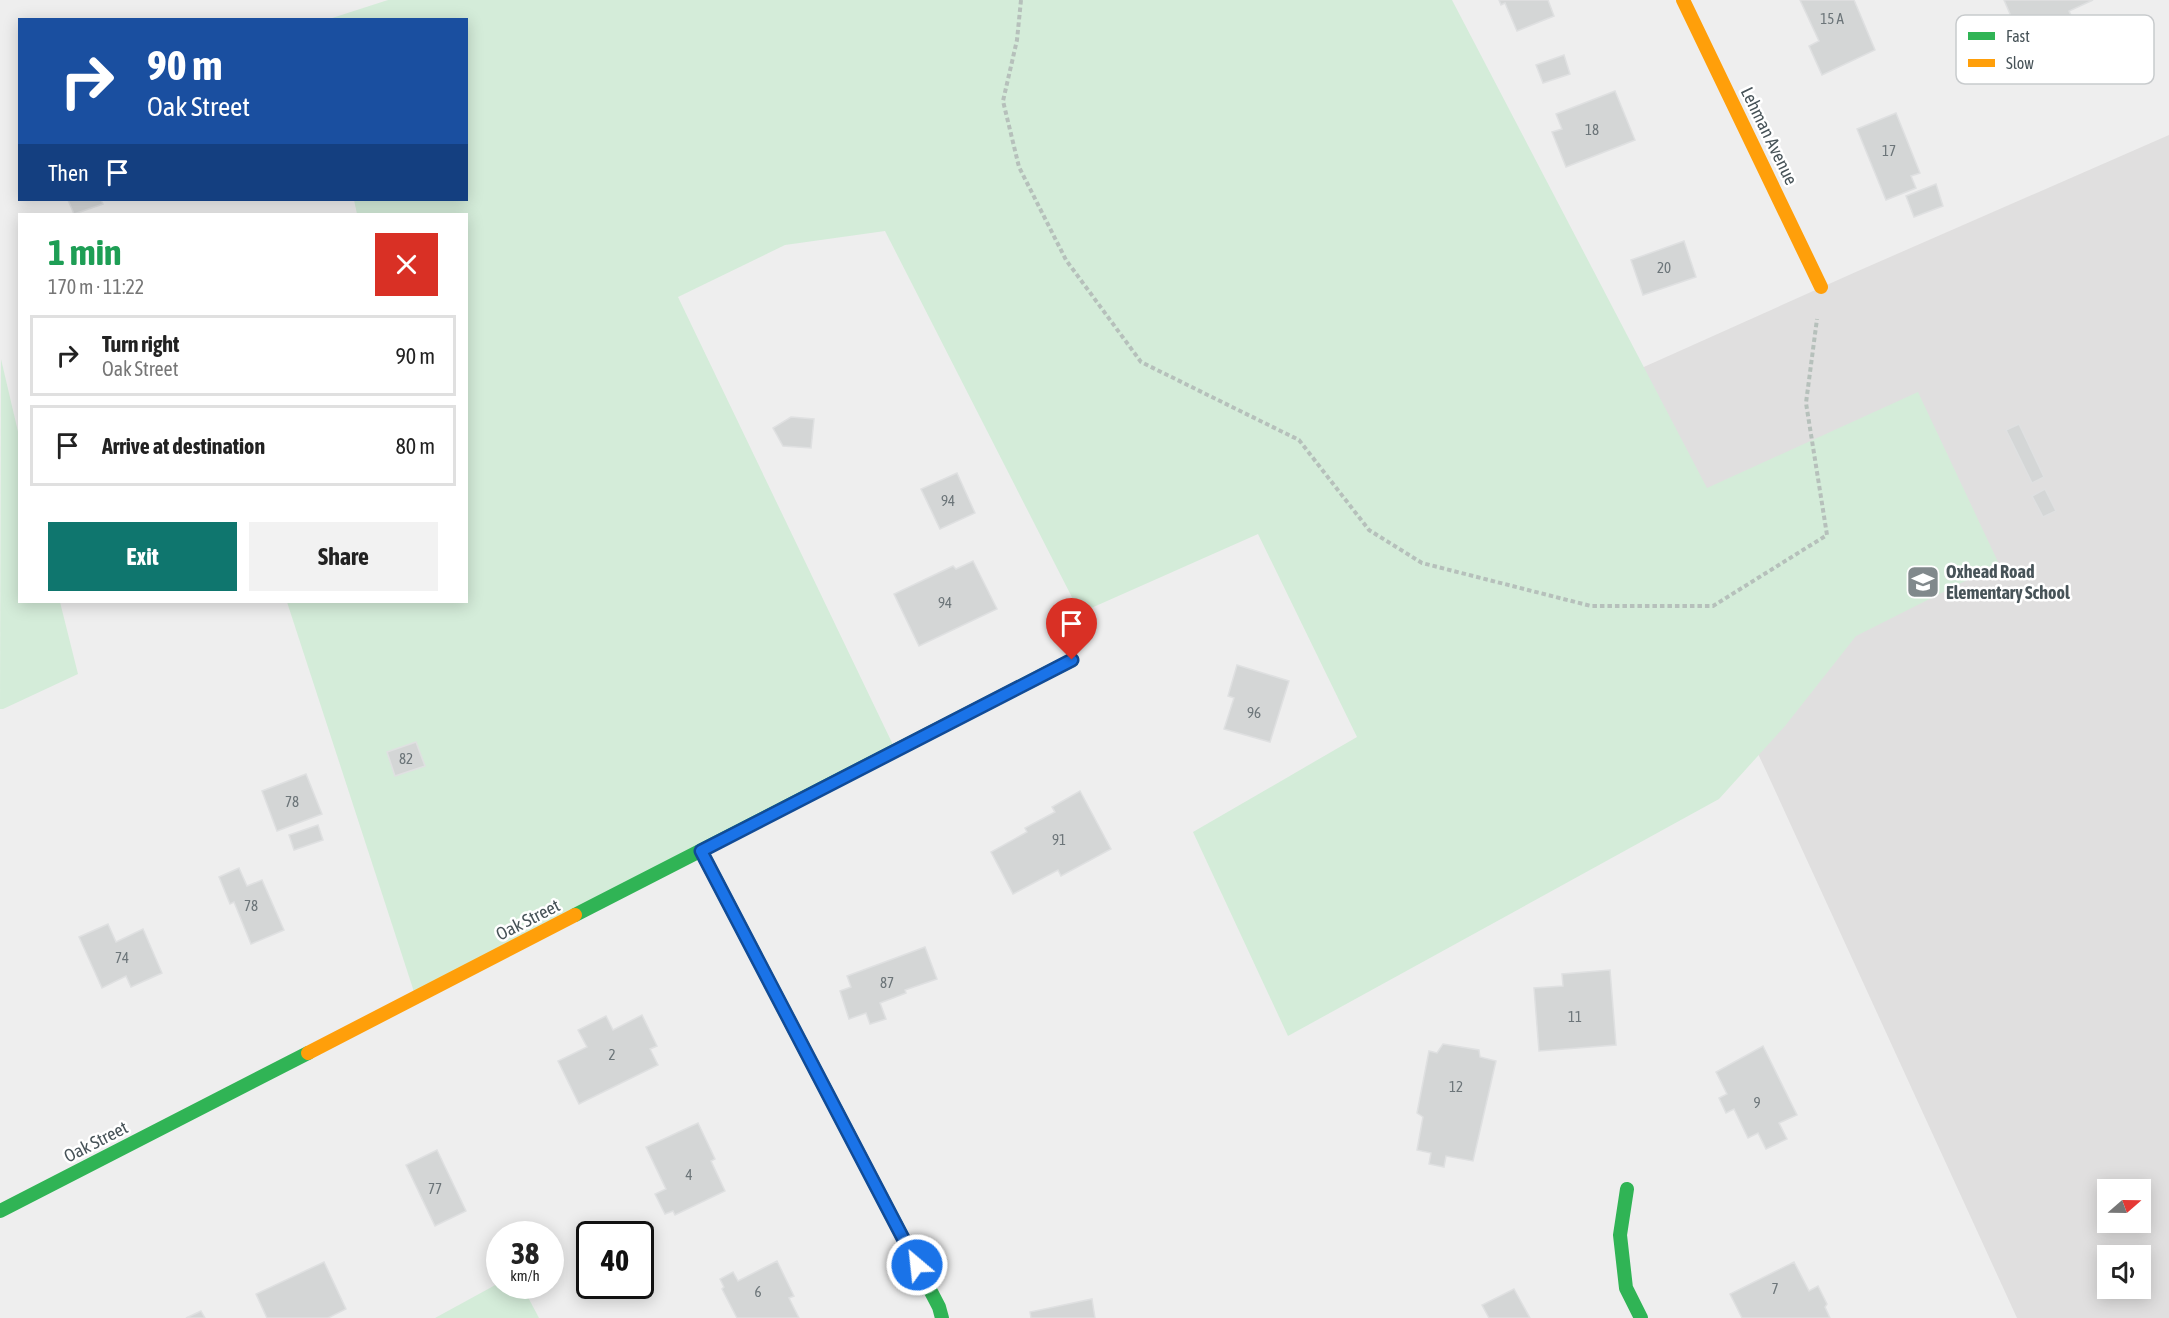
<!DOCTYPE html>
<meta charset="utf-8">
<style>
:root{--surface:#fff;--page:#f2f2f2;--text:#222;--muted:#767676;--line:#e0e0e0;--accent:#0f766e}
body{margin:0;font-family:"Asap Condensed",sans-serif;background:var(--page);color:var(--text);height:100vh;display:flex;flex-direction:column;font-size:22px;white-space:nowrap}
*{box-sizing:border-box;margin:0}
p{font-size:20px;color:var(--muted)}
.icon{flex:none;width:33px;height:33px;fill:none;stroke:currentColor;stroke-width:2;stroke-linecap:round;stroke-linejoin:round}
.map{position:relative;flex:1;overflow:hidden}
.sheet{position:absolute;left:18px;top:213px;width:450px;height:390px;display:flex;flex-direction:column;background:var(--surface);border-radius:0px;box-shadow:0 3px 15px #0003}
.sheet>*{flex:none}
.banner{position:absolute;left:18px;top:18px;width:450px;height:183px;border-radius:0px;box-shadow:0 3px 15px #0003;background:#1a4fa0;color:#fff;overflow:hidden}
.needle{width:39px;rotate:70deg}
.fabs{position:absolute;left:2097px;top:1179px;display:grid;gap:12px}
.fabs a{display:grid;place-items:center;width:54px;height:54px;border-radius:0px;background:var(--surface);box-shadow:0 3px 15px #0003;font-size:30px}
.speed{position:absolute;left:486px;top:1221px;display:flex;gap:12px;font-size:30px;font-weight:700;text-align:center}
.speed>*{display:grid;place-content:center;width:78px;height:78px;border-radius:50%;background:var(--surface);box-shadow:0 3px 15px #0003;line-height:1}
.speed small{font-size:15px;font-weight:400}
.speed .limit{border:3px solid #111;border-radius:9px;background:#fff;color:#111}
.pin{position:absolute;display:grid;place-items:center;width:51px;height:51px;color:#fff;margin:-62px -26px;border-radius:50% 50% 50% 0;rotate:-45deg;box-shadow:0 0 6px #0007}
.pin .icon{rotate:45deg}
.me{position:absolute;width:66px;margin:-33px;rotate:332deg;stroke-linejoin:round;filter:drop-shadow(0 0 4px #0008)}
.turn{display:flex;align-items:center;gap:21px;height:126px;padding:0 30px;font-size:27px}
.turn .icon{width:78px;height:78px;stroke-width:2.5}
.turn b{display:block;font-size:42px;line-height:51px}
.then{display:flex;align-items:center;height:57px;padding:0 30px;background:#0003;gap:12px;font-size:22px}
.round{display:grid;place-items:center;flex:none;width:63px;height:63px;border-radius:0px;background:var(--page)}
.head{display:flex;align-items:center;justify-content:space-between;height:102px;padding:0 30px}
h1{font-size:36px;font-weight:700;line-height:45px;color:#1e9e55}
.primary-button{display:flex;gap:12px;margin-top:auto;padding:12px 30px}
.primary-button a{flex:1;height:69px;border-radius:0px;background:var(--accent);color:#fff;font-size:24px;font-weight:700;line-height:69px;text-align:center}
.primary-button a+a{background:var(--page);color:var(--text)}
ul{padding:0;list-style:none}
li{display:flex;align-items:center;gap:18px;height:81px;margin:0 12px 9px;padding:0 18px;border:3px solid var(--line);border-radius:0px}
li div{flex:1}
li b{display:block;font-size:22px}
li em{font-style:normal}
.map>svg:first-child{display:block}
.education{fill:#e0dfdf;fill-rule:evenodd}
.green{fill:#d4ecd9}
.building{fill:#d4d6d6;stroke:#dfe0e1;stroke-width:1.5}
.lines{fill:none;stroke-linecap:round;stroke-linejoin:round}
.path{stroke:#b6c0bb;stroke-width:4;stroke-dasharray:4.5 3;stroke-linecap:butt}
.fast{stroke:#30b455;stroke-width:14}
.slow{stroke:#ff9f0a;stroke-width:14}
.route-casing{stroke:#114b97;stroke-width:15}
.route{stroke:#1a73e8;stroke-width:10}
.labels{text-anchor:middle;stroke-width:5;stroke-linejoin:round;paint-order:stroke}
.number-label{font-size:15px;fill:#6c7579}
.street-label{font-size:18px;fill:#475358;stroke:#fff}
.poi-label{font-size:18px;font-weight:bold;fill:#475358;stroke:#fff;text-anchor:start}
.key{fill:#fff;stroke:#c8cbcd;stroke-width:1.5}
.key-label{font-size:16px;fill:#475358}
</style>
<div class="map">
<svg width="2169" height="1318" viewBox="0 0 2169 1318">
<rect width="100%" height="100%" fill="#eee"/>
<path class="education" d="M2169,135v1183h-152l-250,-545 -179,-381 270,-121zM2108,1190h32v32h-32zM2108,1256h32v32h-32z"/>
<g class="green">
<polygon points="388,0 1452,0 1707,488 1918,392 1999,564 1856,636 1785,726 1719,799 1288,1036 1193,832 1357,737 1258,534 1080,613 885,231 785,245 678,297 896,751 416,998 287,602 466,602 466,214 357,214 354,200 466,200 466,20 329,19"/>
<polygon points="1,359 19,436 20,602 60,602 78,674 3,709 0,709"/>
<polygon points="499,1283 500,1286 522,1286 539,1318 435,1318"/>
</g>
<g class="building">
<polygon points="1499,0 1548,0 1554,16 1517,31 1505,3 1501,5"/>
<polygon points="1800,0 1854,0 1875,50 1822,75 1809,46 1819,41"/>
<polygon points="2004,0 2093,0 2069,11 2081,37 2030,60"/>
<polygon points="1564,55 1570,74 1543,83 1536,65"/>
<polygon points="1615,91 1635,140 1566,167 1552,132 1562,129 1556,114"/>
<polygon points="1896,113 1920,173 1911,176 1916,188 1886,200 1857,129"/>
<polygon points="1936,184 1943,206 1914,217 1906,196"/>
<polygon points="68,200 101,200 103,204 74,214"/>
<polygon points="1684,241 1696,277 1643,295 1631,260"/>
<polygon points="791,417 814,419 811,448 783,446 773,428"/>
<polygon points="2019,424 2044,477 2032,483 2006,430"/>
<polygon points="957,473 975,513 940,529 921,489"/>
<polygon points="2045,489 2056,511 2043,517 2032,496"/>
<polygon points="973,561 997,609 919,646 894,594 953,566 956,569"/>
<polygon points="1237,665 1289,681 1270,742 1224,729 1234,698 1228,696"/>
<polygon points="416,742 425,766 395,776 387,752"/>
<polygon points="306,774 322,814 277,831 262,791"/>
<polygon points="1080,791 1111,849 1061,876 1058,870 1013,894 991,852 1027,832 1025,828 1055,812 1052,807"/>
<polygon points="318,825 323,840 294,850 289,835"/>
<polygon points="239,868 247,886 262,880 284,930 251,944 234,902 230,904 219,877"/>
<polygon points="108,924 116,942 143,929 162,973 131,987 126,976 102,988 79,937"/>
<polygon points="925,947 937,979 905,990 906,993 880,1003 886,1019 870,1024 866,1013 849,1019 840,991 851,987 847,976"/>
<polygon points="1610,970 1616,1045 1539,1051 1534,988 1563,986 1562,974"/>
<polygon points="642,1015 657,1046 650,1049 658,1065 579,1104 558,1061 587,1047 578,1030 606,1016 613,1030"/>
<polygon points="1443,1044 1479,1050 1480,1057 1496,1061 1473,1161 1446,1156 1444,1167 1429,1164 1431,1153 1417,1150 1423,1117 1417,1113 1429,1051 1437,1053"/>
<polygon points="1763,1046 1797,1115 1779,1123 1787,1139 1766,1149 1758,1133 1748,1138 1734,1109 1726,1113 1719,1098 1727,1094 1716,1072"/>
<polygon points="698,1123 715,1159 711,1161 725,1191 675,1215 673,1211 665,1214 655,1194 666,1189 646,1147"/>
<polygon points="437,1150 466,1211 435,1226 406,1165"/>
<polygon points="777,1261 794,1296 789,1298 799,1318 737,1318 722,1289 724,1287 720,1279 733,1272 738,1281"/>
<polygon points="324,1262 346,1309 328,1318 267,1318 256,1294"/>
<polygon points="1794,1262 1809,1291 1818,1286 1827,1304 1825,1307 1830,1318 1742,1318 1730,1294"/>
<polygon points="1514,1289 1530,1318 1489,1318 1482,1305"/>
<polygon points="1092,1299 1095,1318 1031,1318 1030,1312"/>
<polygon points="201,1311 205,1318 186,1318"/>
</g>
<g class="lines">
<polyline class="path" points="1021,0 1017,40 1003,101 1019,167 1066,260 1141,362 1299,440 1369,530 1422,563 1591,606 1713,606 1827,535 1806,403 1817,319"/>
<g class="fast">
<polyline points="701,851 939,1307 942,1318"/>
<polyline points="575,915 1072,660"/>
<polyline points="1627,1189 1620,1235 1626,1288 1641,1318"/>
<polyline points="0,1211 308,1053"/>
</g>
<g class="slow">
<polyline points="1683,0 1821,287"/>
<polyline points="308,1053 575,915"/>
</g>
</g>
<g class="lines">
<defs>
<polyline id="route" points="917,1265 701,851 1072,660"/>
</defs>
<use href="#route" class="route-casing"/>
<use href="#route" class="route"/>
</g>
<defs>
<symbol id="school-square" viewBox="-11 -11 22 22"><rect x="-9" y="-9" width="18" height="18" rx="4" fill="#81898c" stroke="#fff"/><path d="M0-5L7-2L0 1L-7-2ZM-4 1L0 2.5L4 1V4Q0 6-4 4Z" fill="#fff"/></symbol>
</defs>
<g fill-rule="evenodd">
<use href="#school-square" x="1904" y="563" width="38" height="38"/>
</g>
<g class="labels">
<g class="number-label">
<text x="1832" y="24">15 A</text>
<text x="1592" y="135">18</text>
<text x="1889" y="156">17</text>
<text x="1664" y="273">20</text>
<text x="948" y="506">94</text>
<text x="945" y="608">94</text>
<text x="1254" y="718">96</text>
<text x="406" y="764">82</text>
<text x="292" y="807">78</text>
<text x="1059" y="845">91</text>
<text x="251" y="911">78</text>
<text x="122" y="963">74</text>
<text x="887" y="988">87</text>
<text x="1575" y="1022">11</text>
<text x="612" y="1060">2</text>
<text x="1456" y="1092">12</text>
<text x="1757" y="1108">9</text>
<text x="689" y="1180">4</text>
<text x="435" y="1194">77</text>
<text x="1775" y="1294">7</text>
<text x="758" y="1297">6</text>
</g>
<g class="street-label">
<text transform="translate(1769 136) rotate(64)" y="6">Lehman Avenue</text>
<text transform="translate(528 920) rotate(-27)" y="6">Oak Street</text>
<text transform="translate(96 1142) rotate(-27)" y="6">Oak Street</text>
</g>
<g class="poi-label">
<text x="1946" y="578">Oxhead Road<tspan x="1946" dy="21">Elementary School</tspan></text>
</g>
</g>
<rect x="1956" y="15" width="198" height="69" rx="9" class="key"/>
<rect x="1968" y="32" width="27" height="8" fill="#30b455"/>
<rect x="1968" y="59" width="27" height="8" fill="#ff9f0a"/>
<g class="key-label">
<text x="2006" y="42">Fast</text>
<text x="2006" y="69">Slow</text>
</g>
</svg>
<div class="fabs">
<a><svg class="needle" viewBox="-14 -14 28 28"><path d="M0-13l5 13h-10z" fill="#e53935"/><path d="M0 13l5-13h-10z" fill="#767676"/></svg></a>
<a><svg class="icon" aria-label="sound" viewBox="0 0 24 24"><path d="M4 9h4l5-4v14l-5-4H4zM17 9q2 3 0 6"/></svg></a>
</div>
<div class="speed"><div>38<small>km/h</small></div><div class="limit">40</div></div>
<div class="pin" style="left:1072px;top:660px;background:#d93025"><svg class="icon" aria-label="arrive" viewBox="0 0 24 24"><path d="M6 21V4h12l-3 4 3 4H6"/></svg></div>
<svg class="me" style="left:917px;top:1265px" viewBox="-20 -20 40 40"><circle r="17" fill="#1a73e8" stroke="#fff" stroke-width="3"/><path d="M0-11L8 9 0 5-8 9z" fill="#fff"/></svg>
<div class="banner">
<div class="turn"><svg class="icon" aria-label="right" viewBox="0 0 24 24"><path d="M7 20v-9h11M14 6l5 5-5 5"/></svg><div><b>90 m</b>Oak Street</div></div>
<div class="then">Then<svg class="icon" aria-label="arrive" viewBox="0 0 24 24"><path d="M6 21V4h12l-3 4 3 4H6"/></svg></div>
</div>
<section class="sheet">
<div class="head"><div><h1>1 min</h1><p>170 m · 11:22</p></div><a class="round" style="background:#d93025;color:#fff"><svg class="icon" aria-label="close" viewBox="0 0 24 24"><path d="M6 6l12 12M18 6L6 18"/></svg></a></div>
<ul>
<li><svg class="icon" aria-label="right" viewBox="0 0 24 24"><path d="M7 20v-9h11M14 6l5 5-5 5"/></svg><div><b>Turn right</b><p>Oak Street</p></div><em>90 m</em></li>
<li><svg class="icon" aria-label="arrive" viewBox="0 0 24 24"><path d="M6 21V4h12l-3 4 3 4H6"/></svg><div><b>Arrive at destination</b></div><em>80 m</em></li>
</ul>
<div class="primary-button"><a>Exit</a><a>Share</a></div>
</section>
</div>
